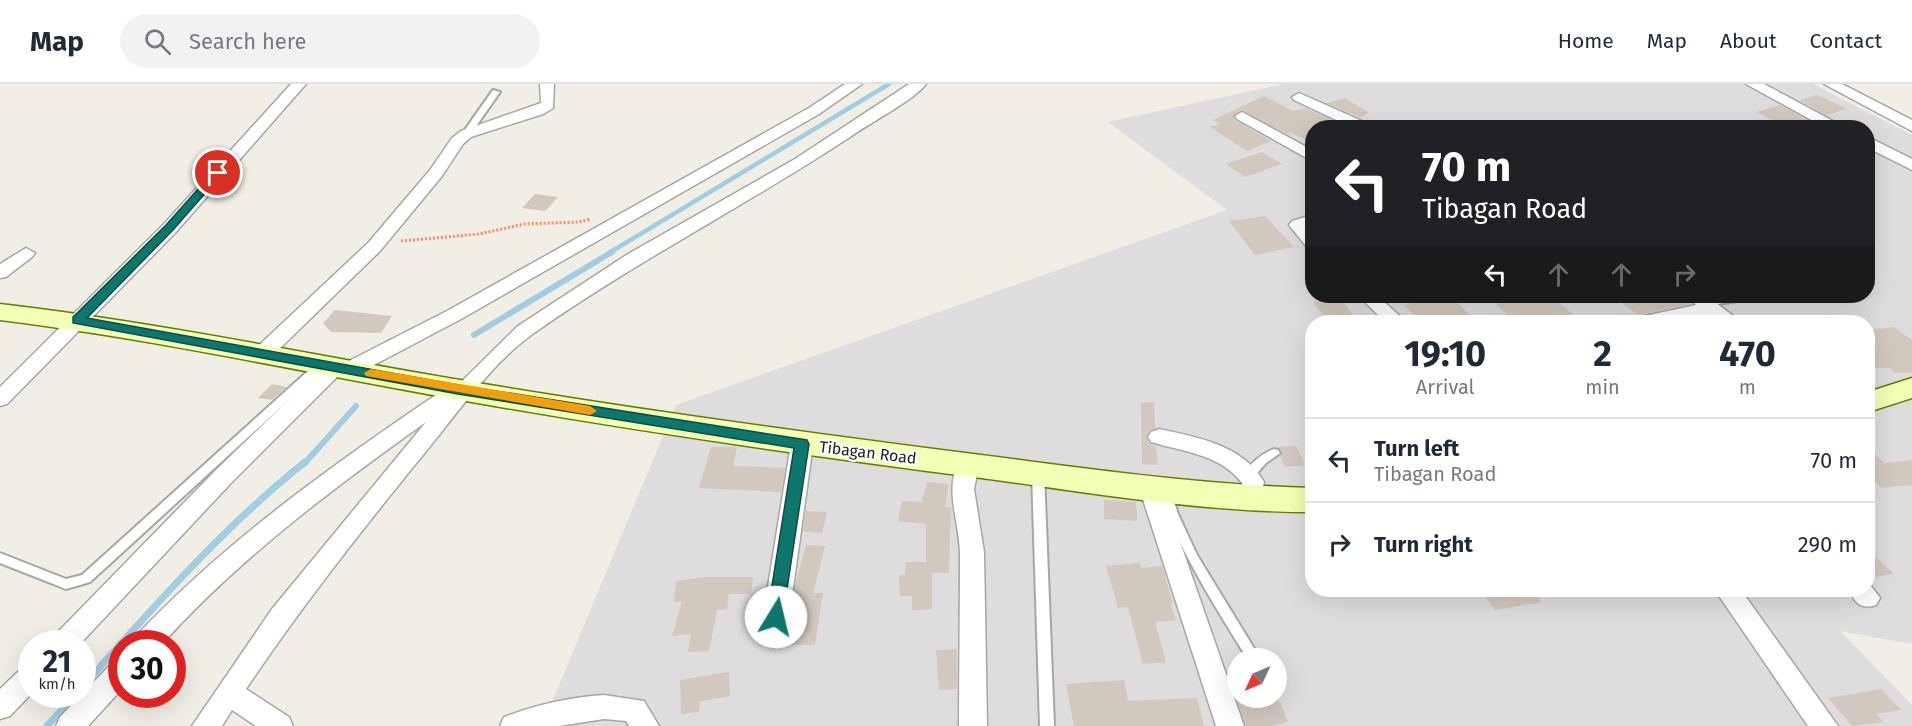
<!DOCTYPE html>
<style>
:root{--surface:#fff;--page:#f2f2f3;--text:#1f2937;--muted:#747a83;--line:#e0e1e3}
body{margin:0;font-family:"Fira Sans",sans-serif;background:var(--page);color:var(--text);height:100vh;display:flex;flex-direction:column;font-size:22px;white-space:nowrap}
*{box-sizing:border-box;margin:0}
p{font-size:20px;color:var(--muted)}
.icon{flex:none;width:33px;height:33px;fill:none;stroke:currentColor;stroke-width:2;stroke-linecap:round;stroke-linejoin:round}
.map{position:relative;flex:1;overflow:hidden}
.details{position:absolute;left:1305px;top:231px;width:570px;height:282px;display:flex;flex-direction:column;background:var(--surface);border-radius:24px;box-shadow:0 6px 24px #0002}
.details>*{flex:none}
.hud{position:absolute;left:1305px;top:36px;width:570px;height:183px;border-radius:24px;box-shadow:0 6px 24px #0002;background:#202124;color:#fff;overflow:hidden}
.needle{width:39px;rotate:226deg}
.controls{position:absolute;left:1227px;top:564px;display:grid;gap:12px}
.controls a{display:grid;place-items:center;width:60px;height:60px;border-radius:50%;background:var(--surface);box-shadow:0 6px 24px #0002;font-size:30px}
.speed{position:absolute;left:18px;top:546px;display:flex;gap:12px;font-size:30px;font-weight:700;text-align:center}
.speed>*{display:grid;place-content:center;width:78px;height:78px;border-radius:50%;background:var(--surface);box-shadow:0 6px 24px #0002;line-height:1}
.speed small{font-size:15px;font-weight:400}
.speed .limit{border:9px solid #d22;background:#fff;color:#111}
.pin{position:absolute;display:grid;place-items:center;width:51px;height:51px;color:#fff;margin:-26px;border:3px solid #fff;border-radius:50%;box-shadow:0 2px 6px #0007}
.me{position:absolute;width:66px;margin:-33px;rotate:9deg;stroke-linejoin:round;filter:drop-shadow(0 0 4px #0008)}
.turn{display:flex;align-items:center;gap:21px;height:126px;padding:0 18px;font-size:27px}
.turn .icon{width:78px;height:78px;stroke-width:2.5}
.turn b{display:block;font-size:42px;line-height:51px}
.lanes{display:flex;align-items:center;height:57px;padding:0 18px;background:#0003;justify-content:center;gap:30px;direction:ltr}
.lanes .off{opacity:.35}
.eta{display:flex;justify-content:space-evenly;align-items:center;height:102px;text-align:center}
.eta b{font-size:36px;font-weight:700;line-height:42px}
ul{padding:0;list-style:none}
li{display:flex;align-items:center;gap:18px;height:84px;padding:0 18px;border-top:2px solid var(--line)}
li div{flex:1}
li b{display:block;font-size:22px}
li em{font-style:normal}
header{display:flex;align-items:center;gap:36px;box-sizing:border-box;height:84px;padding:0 30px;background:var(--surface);border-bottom:2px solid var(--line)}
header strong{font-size:28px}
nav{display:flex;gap:33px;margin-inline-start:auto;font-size:21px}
.search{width:420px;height:54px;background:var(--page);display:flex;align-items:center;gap:15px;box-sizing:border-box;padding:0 21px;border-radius:33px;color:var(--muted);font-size:22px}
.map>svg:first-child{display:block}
.residential{fill:#dedcdc;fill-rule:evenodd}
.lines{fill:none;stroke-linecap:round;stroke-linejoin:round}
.stream-far2{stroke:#a1cde3;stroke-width:4.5}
.stream-far1{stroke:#a1cde3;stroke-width:6}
.stream{stroke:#a1cde3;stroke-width:7}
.building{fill:#d2c8bd}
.service-casing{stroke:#a6a6a6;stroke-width:4}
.minor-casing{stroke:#a6a6a6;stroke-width:3}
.secondary-casing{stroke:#627d00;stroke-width:3}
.path{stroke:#ff8868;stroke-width:3;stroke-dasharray:2 2;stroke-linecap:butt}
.service{fill:#fff;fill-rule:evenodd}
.minor{fill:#fff;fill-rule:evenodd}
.secondary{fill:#f3ffb5;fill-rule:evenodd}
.route{fill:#0f766e;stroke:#0a4d48;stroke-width:1.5}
.slow{fill:#f59e0b}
.labels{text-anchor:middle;stroke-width:4.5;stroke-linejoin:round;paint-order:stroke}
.street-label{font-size:16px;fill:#1f1f1f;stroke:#fff}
</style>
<header>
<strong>Map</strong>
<div class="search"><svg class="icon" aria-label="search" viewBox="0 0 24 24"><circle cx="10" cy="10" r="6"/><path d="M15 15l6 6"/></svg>Search here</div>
<nav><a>Home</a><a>Map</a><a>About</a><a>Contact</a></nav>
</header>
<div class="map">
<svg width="1912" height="642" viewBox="0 0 1912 642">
<rect width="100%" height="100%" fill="#f1eee5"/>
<path class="residential" d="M1284,0h529l99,51v509l-72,-13 72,74v21h-1370l134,-321 551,-195 -119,-88zM1312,44h556v168h-556zM1312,238h556v268h-556zM1238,574h38v40h-38z"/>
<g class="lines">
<polyline class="stream-far2" points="609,169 889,0"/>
<g class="stream-far1">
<polyline points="474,251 612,168"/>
<polyline points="304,380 356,322"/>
</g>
<g class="stream">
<path d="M82,603c71,-79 140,-159 223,-225"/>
<polyline points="47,642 76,610"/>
</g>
</g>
<g class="building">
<polygon points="1817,11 1847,25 1826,31 1799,16"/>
<polygon points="1264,12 1293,27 1305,24 1342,41 1312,44 1312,51 1305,55 1291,49 1287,50 1241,26 1233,31 1235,36 1271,57 1247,67 1210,43 1220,40 1213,36"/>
<polygon points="1345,14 1369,29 1360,33 1326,19"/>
<polygon points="1780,21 1807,36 1785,42 1756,28"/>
<polygon points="1262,68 1282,80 1245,93 1226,80"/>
<polygon points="535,110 558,113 545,127 522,124"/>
<polygon points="1266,132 1268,135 1294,163 1255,171 1229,137"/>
<polygon points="1437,212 1451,212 1476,238 1422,238 1404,221"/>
<polygon points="1521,212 1550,212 1573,230 1555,235 1559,238 1516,238 1495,220 1525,215"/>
<polygon points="1652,212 1684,212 1691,220 1638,231 1622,219"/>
<polygon points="1340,214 1358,238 1328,238 1313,218"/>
<polygon points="335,226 392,232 381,249 331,248 323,239"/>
<polygon points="1894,243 1912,256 1912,289 1895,289 1890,284 1868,284 1868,246"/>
<polygon points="272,300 287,303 272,316 258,314"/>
<polygon points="1154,318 1155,344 1149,347 1146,354 1150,360 1156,362 1158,381 1142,380 1141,319"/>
<polygon points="1296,362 1305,381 1285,383 1280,372 1282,368 1277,363"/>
<polygon points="711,363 737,363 733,382 785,384 781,408 699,404"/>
<polygon points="1868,363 1884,379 1912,376 1912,401 1881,404 1868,390"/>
<polygon points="927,398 949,400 945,423 951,423 949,489 932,489 932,525 912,526 912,512 900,512 899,491 905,491 906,478 926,478 926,440 898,437 902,417 922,418"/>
<polygon points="1104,416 1136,418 1137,437 1104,435"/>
<polygon points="806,427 827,428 822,449 803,447"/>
<polygon points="806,461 825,462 813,509 823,509 815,561 780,561 781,544 787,541 791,533 796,497"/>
<polygon points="1868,464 1880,477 1894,490 1868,494"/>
<polygon points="1140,479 1141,484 1162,482 1173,519 1170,519 1176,536 1155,538 1166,578 1143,580 1128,523 1118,524 1106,482"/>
<polygon points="706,493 753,493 751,510 729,510 727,525 717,526 709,567 688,568 691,550 672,552 682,517 674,518 676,497"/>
<polygon points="1480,506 1532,506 1542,518 1495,526"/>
<polygon points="957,565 957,605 939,606 936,566"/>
<polygon points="729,588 730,612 700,617 699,628 681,630 680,596"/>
<polygon points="1124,596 1128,617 1197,614 1204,642 1074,642 1066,600"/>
<polygon points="1881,605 1901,626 1876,630 1883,638 1852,642 1828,614"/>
<polygon points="1236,614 1278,614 1288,638 1272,642 1246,642"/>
</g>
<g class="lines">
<defs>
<g id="service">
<polygon points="493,6 500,8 469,52 463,52 462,50"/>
<polygon points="1734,212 1754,212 1749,215 1705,222 1700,219 1705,216"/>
<polygon points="322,277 327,280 326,282 90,498 66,505 0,479 0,469 66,495 82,491 318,278"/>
<path d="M1274,365l4,1 2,3 -14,10 -13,15h-8l-2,-3c8,-12 18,-21 31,-26z"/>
<polygon points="1038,385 1042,386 1044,389 1054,642 1040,642 1032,389 1034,386"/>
<path d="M1165,404l4,1 2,3 7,22 19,41 63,103h-13c-33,-53 -67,-106 -88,-166l2,-3z"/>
</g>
<g id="minor">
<polygon points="291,0 306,0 176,148 7,320 0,322 0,303 164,140"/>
<polygon points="540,0 554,0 553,24 543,30 471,53 463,60 442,92 380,167 269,275 255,275 252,270 255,265 368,159 430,86 452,54 461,47 541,19"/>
<polygon points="845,0 862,0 819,30 461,235 357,290 350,292 342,288 231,399 80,560 50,560 54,552 215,387 328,278 335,276 343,280 447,227 809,24"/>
<path d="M909,0h17c-13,17 -57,39 -76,53 -103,68 -214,124 -316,196 -40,28 -72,74 -103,112 -65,80 -128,159 -185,244l43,28 4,9h-37l-24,-16 -10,16h-30l80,-117 154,-187c-94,67 -186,136 -264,222h-30l4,-8c92,-97 199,-173 310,-248l10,-1 62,-61 110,-72 167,-95z"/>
<polygon points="1746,0 1764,0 1846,44 1826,44"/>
<polygon points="1824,0 1842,0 1912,36 1912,47"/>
<polygon points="1299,9 1371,41 1373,44 1353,44 1294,16 1292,13"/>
<polygon points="1242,28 1312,66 1312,77 1237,35 1235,32"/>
<polygon points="1868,53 1912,75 1912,86 1868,64"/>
<polygon points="1312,131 1312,142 1309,143 1312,147 1312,163 1306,162 1289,141 1292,137"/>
<polygon points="26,164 35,169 32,173 6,193 0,194 0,180"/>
<polygon points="1359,212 1378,212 1406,238 1385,238"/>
<polygon points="1686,212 1707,212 1741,238 1719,238 1708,231 1669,238 1632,238 1635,234 1696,221"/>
<path d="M1159,345c38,8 84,16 105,53l-5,22 -8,3 -8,-3 -3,-6 2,-15c-22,-29 -58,-31 -91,-41l-3,-5 3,-5z"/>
<polygon points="802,352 810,355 813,360 789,533 785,540 776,544 767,540 763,533 791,360 794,355"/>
<path d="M968,373l8,2 3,6 -5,24 10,63 3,174h-28c0,-57 1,-114 1,-171 0,-32 -17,-66 0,-96z"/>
<polygon points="1150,395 1158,397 1161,403 1244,642 1216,642 1139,403 1142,397"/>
<path d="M1868,498l12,16 -4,7c-15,5 -21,-2 -27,-15h19z"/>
<polygon points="1715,506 1741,506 1838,642 1808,642"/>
<polygon points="122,575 122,605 88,642 56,642 60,633 113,578"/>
<polygon points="32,580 32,609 10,632 0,635 0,605 23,583"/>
<path d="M604,611l40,6 15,25h-30l-3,-5 -22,-2 -45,7h-59l4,-9c32,-12 66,-20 100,-22z"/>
</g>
<g id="secondary">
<path d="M0,220c155,18 307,50 460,76 173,29 347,53 521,75 110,14 220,30 331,33v24c-113,0 -226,-20 -338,-35 -172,-22 -343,-47 -514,-77 -153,-27 -305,-61 -460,-80z"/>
<polygon points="1912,294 1912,314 1868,328 1868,308"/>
</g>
</defs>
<use href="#service" class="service-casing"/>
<use href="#minor" class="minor-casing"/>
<use href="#secondary" class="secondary-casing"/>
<polyline class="path" points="401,157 479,150 524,140 579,138 590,135"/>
<use href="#service" class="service"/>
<use href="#minor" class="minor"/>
<use href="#secondary" class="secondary"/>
</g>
<polygon class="route" points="214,87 223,89 173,146 87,234 458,301 807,356 809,360 782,538 770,538 767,533 794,364 458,310 73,239 73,233 166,141"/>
<polygon class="slow" points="371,285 590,322 597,327 590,331 366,292 364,289"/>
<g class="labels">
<g class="street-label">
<text transform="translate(868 368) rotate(7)" y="6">Tibagan Road</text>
</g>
</g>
</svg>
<div class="controls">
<a><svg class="needle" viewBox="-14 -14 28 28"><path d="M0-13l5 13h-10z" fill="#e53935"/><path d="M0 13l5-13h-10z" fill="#747a83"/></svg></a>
</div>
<div class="speed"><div>21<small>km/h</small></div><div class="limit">30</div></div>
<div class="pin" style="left:218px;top:89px;background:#d93025"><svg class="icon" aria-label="arrive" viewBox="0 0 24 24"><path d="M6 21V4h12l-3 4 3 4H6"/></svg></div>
<svg class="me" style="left:776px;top:533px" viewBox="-20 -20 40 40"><circle r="19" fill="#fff"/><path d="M0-13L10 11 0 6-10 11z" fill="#0f766e"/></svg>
<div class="hud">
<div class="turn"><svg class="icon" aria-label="left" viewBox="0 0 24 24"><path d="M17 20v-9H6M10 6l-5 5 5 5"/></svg><div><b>70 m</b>Tibagan Road</div></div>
<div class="lanes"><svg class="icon" aria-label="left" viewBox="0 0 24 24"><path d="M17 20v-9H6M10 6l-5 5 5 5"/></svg><svg class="icon off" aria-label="ahead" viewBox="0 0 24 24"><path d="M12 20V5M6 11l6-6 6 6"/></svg><svg class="icon off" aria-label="ahead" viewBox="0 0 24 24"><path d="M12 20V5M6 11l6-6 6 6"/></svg><svg class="icon off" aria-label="right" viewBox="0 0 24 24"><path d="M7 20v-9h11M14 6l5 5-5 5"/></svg></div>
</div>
<section class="details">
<div class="eta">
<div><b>19:10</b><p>Arrival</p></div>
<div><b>2</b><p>min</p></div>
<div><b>470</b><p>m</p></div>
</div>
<ul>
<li><svg class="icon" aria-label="left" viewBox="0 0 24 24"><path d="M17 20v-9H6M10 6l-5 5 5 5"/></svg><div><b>Turn left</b><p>Tibagan Road</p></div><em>70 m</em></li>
<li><svg class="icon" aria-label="right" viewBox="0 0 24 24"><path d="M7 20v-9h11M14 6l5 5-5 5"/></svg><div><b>Turn right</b></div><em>290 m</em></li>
</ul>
</section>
</div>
